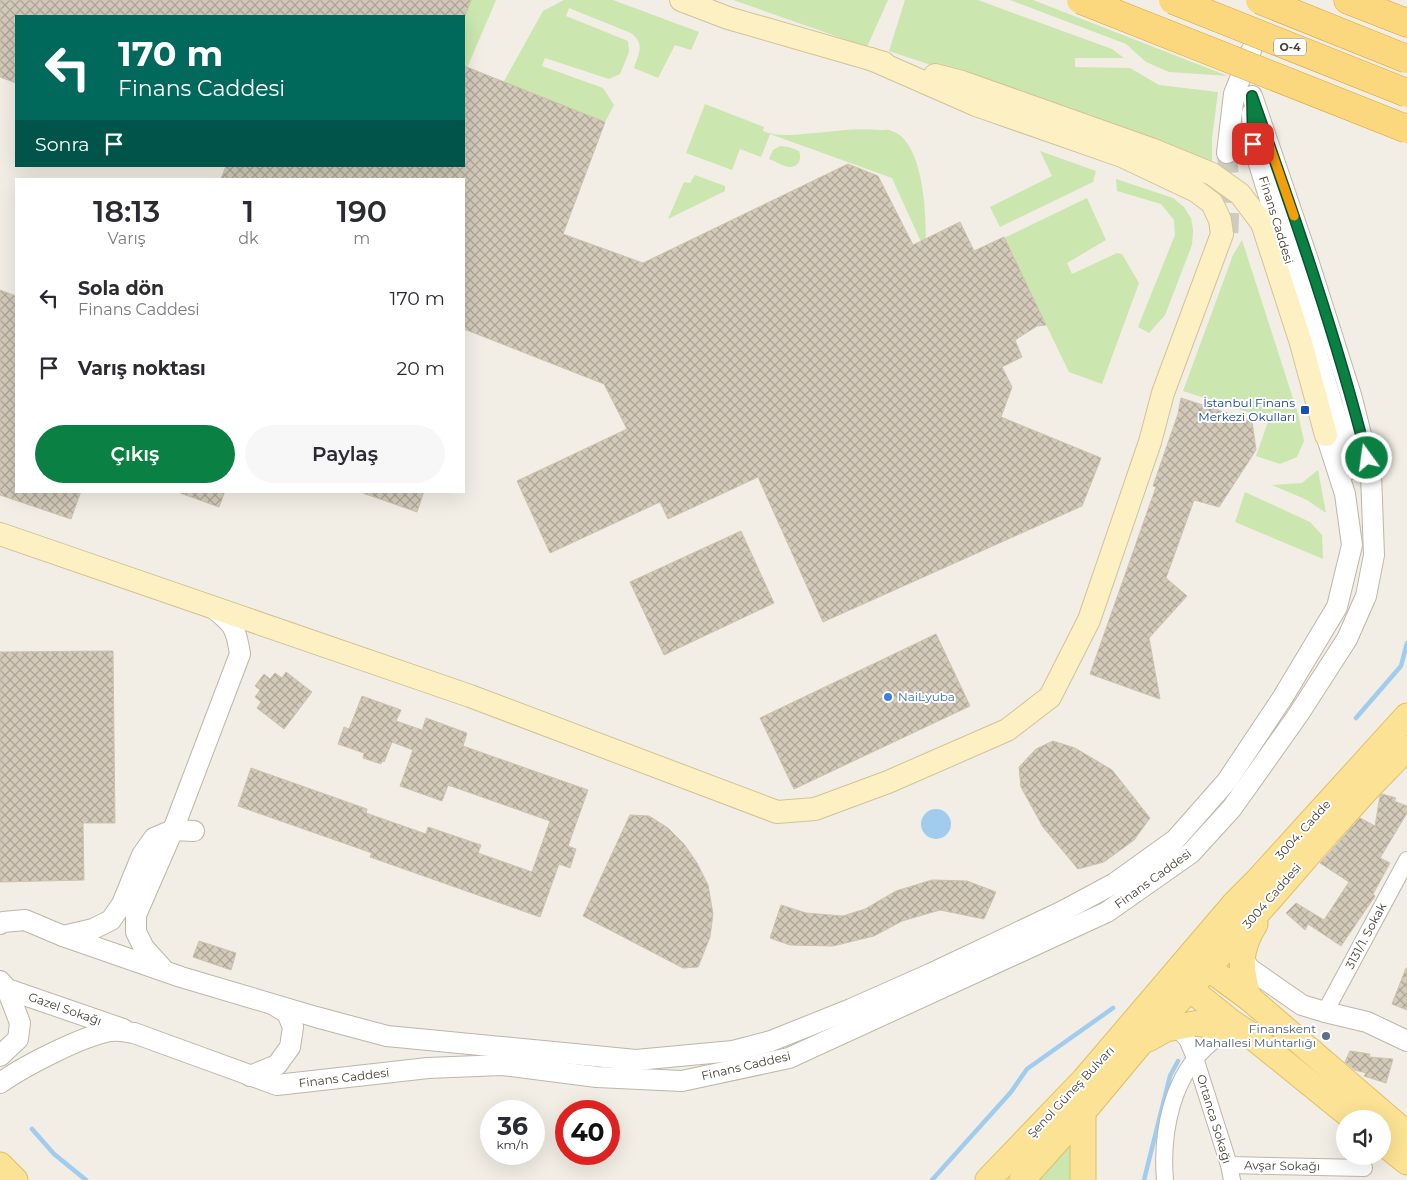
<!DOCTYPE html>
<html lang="tr">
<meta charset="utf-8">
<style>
:root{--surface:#fff;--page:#f7f7f7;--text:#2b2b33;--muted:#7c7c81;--accent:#0b8043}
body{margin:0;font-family:Montserrat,sans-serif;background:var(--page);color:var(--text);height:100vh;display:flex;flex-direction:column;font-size:19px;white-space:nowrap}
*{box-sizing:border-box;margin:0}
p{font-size:16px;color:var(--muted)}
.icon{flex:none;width:28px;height:28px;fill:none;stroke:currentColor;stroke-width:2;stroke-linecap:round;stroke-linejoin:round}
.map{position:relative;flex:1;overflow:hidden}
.details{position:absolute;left:15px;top:178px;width:450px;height:315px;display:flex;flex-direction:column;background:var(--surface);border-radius:0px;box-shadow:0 5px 20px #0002}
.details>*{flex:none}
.guide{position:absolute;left:15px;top:15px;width:450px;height:152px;border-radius:0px;box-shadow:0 5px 20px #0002;background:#00695c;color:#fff;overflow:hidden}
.buttons{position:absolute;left:1336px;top:1110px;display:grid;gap:10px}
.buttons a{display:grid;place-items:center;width:55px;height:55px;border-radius:50%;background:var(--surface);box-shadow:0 5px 20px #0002;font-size:25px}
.speed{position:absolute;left:480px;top:1100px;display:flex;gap:10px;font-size:25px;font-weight:700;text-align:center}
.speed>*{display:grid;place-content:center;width:65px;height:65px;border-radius:50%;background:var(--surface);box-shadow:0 5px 20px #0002;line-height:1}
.speed small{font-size:12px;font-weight:400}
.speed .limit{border:8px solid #d22;background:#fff;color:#111}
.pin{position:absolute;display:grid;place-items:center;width:42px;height:42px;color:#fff;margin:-21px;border-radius:10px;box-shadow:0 2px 8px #0006}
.me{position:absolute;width:55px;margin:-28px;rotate:346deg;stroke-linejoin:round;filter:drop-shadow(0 0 4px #0008)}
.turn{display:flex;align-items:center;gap:18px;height:105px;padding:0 20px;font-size:22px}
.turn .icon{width:65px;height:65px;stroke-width:2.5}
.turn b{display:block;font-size:35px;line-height:42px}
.then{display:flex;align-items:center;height:48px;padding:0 20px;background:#0003;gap:10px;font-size:19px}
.eta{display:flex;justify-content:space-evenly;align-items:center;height:85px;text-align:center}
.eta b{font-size:30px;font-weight:600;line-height:35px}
.action{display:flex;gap:10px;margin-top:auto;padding:10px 20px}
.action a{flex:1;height:58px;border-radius:30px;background:var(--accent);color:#fff;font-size:20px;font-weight:600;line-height:58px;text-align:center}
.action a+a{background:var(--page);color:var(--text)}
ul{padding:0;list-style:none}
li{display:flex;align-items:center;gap:15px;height:70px;padding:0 20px}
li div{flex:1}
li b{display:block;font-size:19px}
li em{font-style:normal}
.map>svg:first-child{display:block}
.green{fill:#cbe6ae}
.water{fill:#a1ccee}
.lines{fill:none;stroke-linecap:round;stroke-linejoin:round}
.stream{stroke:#a1ccee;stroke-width:4.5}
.building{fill:url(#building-cross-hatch);stroke:#cec2ae}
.tertiary-tunnel{stroke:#cfcbc2;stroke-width:20;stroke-dasharray:20 10;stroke-linecap:butt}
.minor-casing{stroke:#bdb6a8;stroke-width:18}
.tertiary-casing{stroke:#bdb6a8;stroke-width:22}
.secondary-casing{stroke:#d1c395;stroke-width:24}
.primary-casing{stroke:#e0bf64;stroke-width:27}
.trunk-casing{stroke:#d9a337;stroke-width:29}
.minor{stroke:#fff;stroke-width:16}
.tertiary{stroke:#fff;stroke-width:20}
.secondary{stroke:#fdf1c3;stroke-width:22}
.primary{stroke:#fce294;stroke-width:25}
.trunk{stroke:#fbd87e;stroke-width:28}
.trunk-bridge-casing{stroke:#d9a337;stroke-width:29;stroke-linecap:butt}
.trunk-bridge{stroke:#fbd87e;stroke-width:28}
.route-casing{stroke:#07532c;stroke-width:12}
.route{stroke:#0b8043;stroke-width:9}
.slow{stroke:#f59e0b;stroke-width:9}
.transit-dot{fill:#1a4fb4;stroke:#fff;stroke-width:2}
.shop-dot{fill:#3f7fe0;stroke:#fff;stroke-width:2}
.service-dot{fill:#5c6f8a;stroke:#fff;stroke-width:2}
.labels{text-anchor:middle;stroke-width:4;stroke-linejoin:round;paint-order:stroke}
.shield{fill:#fff;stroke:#7c7872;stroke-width:1}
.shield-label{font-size:11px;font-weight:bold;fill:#443e35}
.street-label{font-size:12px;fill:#443e35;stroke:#fff}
.transit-label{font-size:12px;fill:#164399;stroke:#fff;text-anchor:end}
.shop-label{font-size:12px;fill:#366cbe;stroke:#fff;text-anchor:start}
.service-label{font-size:12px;fill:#4e5e75;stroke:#fff;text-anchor:end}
</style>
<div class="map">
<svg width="1407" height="1180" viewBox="0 0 1407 1180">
<defs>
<pattern id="building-cross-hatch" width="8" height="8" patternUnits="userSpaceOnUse" patternTransform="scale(1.25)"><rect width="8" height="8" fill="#d3caba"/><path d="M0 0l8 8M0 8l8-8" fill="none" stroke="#ada598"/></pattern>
</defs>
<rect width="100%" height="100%" fill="#f2eee5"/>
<g class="green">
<polygon points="471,0 496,0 467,68 464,66 464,18"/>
<path d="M564,0h49l86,32 -8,18 -16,-5 -17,33 -24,-10c5,-15 11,-24 -3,-35l-62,-25 -3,8 62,25 1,11 -9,22 -11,5 -64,-21 -3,8 61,22 11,17 -9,17 -102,-39 40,-72z"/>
<polygon points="733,0 888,0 867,47"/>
<polygon points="905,0 978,0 1112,49 1124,58 1075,58 1075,67 1130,68 1159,85 1218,92 1212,138 1212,166 1011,92 889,51"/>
<polygon points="1010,0 1033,0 1228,76 1169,72 1146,62 1126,44"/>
<path d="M705,104l59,23 -1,4c16,7 36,3 53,2 21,-2 43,-5 64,-3 4,0 9,-1 12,1 32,11 34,83 34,111h-5l-29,-64 -122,-44 -9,23 -21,-8 -8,21 -46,-17z"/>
<path d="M780,146l9,1 10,4c3,7 0,16 -9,16 -6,0 -15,-6 -21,-8l4,-9z"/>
<polygon points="1040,151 1096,171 1093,182 1000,227 990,207 1052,176"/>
<polygon points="695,175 725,186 725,191 668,219 684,182 690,183"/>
<polygon points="1116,179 1173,198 1184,207 1191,218 1193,230 1192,245 1165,315 1149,333 1138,327 1175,235 1174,220 1161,204 1117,191"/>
<polygon points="1087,198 1106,240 1067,263 1072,274 1117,253 1122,254 1139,283 1102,384 1069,372 1004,238"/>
<polygon points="1242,240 1298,414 1304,441 1297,457 1280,464 1256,456 1269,419 1183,391 1233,255"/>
<polygon points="1318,470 1326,513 1307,500 1272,485 1302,483"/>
<polygon points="1245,492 1310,522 1322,535 1323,559 1235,522"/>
<polygon points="1071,1140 1071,1180 1037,1180"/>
</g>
<circle class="water" cx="936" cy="824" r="15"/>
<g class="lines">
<g class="stream">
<polyline points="1356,718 1401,666 1407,643"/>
<polyline points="32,1129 54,1154 86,1180"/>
<polyline points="932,1180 1011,1092 1027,1069 1113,1008"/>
<polyline points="1144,1180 1170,1076 1178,1061"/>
</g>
</g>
<g class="building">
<polygon points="0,0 471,0 465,16 16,16 16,83 0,77"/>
<polygon points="464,66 605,122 563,234 643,263 848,164 878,176 913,245 960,222 974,251 1004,237 1046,325 1037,326 1015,340 1022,357 1002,367 1012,387 1001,417 1101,458 1082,506 823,622 758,477 668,519 660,502 550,553 517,481 627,429 604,384 464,329 464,179 221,179 226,166 464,166"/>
<polygon points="0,290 16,296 16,491 81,491 71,519 0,495"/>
<polygon points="1181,398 1252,421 1256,450 1219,507 1194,500 1166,578 1187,596 1149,638 1160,699 1090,674 1156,487 1153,486 1178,414"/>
<polygon points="180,491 225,491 219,507 180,493"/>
<polygon points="363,491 424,491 417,512 363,493"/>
<polygon points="741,531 774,603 664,655 630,582"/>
<polygon points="936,634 970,706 794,789 760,718"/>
<polygon points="113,651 115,823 83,823 84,880 0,882 0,652"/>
<polygon points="286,672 312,692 284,729 257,708 261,702 255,697 260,690 255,686 264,674 270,679 275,673 282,678"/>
<polygon points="362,696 401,710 396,721 422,730 426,718 467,733 463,746 588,790 568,846 576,849 570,868 559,864 540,917 370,857 372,853 238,806 251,768 367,809 366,813 426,834 428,827 481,845 478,853 532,872 550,821 448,785 442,801 400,786 413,750 392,742 384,762 382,761 381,764 363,758 364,753 338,744 344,727 349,729"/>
<polygon points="1053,741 1075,748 1112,770 1150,818 1134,840 1104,862 1078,869 1043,827 1021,787 1019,767 1036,749"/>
<polygon points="1382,794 1396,798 1394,801 1407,806 1407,813 1380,858 1390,863 1373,894 1375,896 1341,946 1308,924 1305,930 1286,913 1296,903 1324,920 1349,882 1320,863 1360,818 1375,826 1380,796"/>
<polygon points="630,815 649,816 668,828 684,844 697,863 708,885 713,914 710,937 698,967 683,968 583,916"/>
<polygon points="932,880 967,881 996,892 984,919 940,910 902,921 874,936 833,946 790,945 770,938 781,905 806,913 843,916 865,909 896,891"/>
<polygon points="199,941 236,953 231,970 193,957"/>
<polygon points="1406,968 1407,968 1407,1010 1392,1004"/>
<polygon points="1350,1051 1370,1054 1369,1057 1393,1059 1386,1083 1364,1076 1366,1073 1355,1070 1345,1062"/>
</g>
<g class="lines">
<polyline class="tertiary-tunnel" points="1227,153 1230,191 1228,241"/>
<defs>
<g id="minor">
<polyline points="1325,1012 1407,860"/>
<polyline points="1168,1029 1179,1031 1187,1039 1195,1058 1229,1165 1232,1180"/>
<polyline points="1229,1165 1364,1168"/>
<path d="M1165,1180c-4,-48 7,-106 47,-138 6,-5 14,-8 21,-11"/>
</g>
<g id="tertiary">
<polyline points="1252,113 1253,144 1343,439 1348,470"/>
<polyline points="1227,153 1234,94 1251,51"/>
<polyline points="0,924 3,922 25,920 63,936 181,977 316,1017 387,1036 636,1060 733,1051 771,1041 851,1009 930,974 1063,911 1115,883 1175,840 1227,781 1283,697 1337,607 1352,545 1345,494 1326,435"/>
<polyline points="63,936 93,929 111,920 122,904 142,855 154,838 173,830 194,831"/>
<polyline points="1242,958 1250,969 1302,1005 1325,1012 1367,1022 1407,1041"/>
<path d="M163,969l-19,-21 -8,-16v-17l37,-85 67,-176c-4,-26 -6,-30 -27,-46"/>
<polyline points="0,981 7,989 123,1029"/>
<polyline points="0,1056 18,1039 20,1023 7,989"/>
<polyline points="250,1076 277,1065 290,1047 293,1027 287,1013 274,1005"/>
<path d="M0,1083c24,-17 82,-47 111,-52 7,-1 16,1 23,2l143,52 151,-17 74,-3 95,12 85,4 107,-23 318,-146 84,-59 41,-45 66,-93 49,-76 19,-43 8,-41 -3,-81 -20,-79 -44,-138 -55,-161"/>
</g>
<g id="secondary">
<polyline points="681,0 728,18 884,63"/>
<polyline points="935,75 962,82 1151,149 1212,174 1240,194 1262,223 1301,343 1326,435"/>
<polyline points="0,534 470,696 777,812 815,809 888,782 1007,730 1050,697 1089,620 1150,442 1163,393 1222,234 1220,220 1212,203 1196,191 1122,156 976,105 871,59"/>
</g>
<g id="primary">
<polyline points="1191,973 1190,989 1231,1022 1249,1034 1354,1119"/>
<polyline points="1193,974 1208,968 1249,998 1407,1134"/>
<path d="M1249,998c-9,-29 -11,-47 6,-74"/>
<polyline points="1148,1039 1166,1029 1199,1023 1239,1032"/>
<polyline points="1083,1112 1083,1180"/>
<polyline points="1382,1142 1407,1162"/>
<polyline points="0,1165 15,1180"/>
<polyline points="988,1180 1084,1080 1235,903 1258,880 1407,716"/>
<polyline points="1022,1180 1083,1112 1138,1046 1269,900 1315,847 1370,786 1407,748"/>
</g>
<polyline id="trunk" points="1348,0 1407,23"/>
</defs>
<use href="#minor" class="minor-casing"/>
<use href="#tertiary" class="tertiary-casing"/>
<use href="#secondary" class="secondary-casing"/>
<use href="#primary" class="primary-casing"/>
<use href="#trunk" class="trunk-casing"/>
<use href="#minor" class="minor"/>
<use href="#tertiary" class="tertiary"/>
<use href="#secondary" class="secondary"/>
<use href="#primary" class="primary"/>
<use href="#trunk" class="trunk"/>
<defs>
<g id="trunk-bridge">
<polyline points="1081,0 1407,129"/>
<polyline points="1173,0 1407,93"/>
<polyline points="1260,0 1407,59"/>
</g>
</defs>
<use href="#trunk-bridge" class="trunk-bridge-casing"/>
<use href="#trunk-bridge" class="trunk-bridge"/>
</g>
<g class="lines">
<defs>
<path id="route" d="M1253,144l-1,-48c42,119 84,239 115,362"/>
</defs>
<use href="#route" class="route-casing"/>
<use href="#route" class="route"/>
<polyline class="slow" points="1266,135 1294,216"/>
</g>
<rect class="transit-dot" x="1300" y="405" width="10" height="10" rx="2.5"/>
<circle class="shop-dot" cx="888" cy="697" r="5"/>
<circle class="service-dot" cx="1326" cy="1036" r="5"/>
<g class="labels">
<rect class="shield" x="1274" y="38.5" width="32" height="17" rx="4"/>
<g class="shield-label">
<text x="1290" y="51">O-4</text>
</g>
<g class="street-label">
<text transform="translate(1276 220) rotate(73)" y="4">Finans Caddesi</text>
<text transform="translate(1303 830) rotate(-48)" y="4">3004. Cadde</text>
<text transform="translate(1153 879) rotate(-36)" y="4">Finans Caddesi</text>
<text transform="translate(1272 896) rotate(-49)" y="4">3004 Caddesi</text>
<text transform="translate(1366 936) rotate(-62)" y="4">3131/1. Sokak</text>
<text transform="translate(65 1009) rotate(19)" y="4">Gazel Sokağı</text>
<text transform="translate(746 1066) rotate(-13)" y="4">Finans Caddesi</text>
<text transform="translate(344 1078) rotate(-7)" y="4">Finans Caddesi</text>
<text transform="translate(1071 1092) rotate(-47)" y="4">Şenol Güneş Bulvarı</text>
<text transform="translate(1214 1119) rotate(73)" y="4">Ortanca Sokağı</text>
<text transform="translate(1282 1166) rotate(1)" y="4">Avşar Sokağı</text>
</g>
<g class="transit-label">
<text x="1295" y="407">İstanbul Finans<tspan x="1295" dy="14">Merkezi Okulları</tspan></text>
</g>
<g class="shop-label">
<text x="898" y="701">NaiLyuba</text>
</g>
<g class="service-label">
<text x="1316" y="1033">Finanskent<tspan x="1316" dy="14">Mahallesi Muhtarlığı</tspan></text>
</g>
</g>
</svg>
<div class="buttons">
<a><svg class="icon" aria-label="sound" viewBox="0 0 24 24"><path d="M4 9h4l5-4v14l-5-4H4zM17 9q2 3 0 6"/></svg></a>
</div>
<div class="speed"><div>36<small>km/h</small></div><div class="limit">40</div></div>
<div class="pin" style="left:1253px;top:144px;background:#d93025"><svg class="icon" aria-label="arrive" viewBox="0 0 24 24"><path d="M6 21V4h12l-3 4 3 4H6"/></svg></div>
<svg class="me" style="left:1367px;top:458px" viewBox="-20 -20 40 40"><circle r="17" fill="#0b8043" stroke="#fff" stroke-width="3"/><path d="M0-11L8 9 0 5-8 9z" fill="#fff"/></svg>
<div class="guide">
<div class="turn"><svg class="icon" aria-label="left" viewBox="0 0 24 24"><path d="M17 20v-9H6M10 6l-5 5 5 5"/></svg><div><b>170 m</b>Finans Caddesi</div></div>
<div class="then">Sonra<svg class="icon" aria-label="arrive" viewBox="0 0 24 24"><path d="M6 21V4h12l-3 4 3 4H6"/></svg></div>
</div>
<section class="details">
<div class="eta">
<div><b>18:13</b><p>Varış</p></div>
<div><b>1</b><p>dk</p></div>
<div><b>190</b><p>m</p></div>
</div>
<ul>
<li><svg class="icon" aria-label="left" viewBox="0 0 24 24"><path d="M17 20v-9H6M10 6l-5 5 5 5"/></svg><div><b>Sola dön</b><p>Finans Caddesi</p></div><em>170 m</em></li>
<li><svg class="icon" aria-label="arrive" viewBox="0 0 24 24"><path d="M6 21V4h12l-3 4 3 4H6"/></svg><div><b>Varış noktası</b></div><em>20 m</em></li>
</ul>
<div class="action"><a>Çıkış</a><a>Paylaş</a></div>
</section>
</div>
